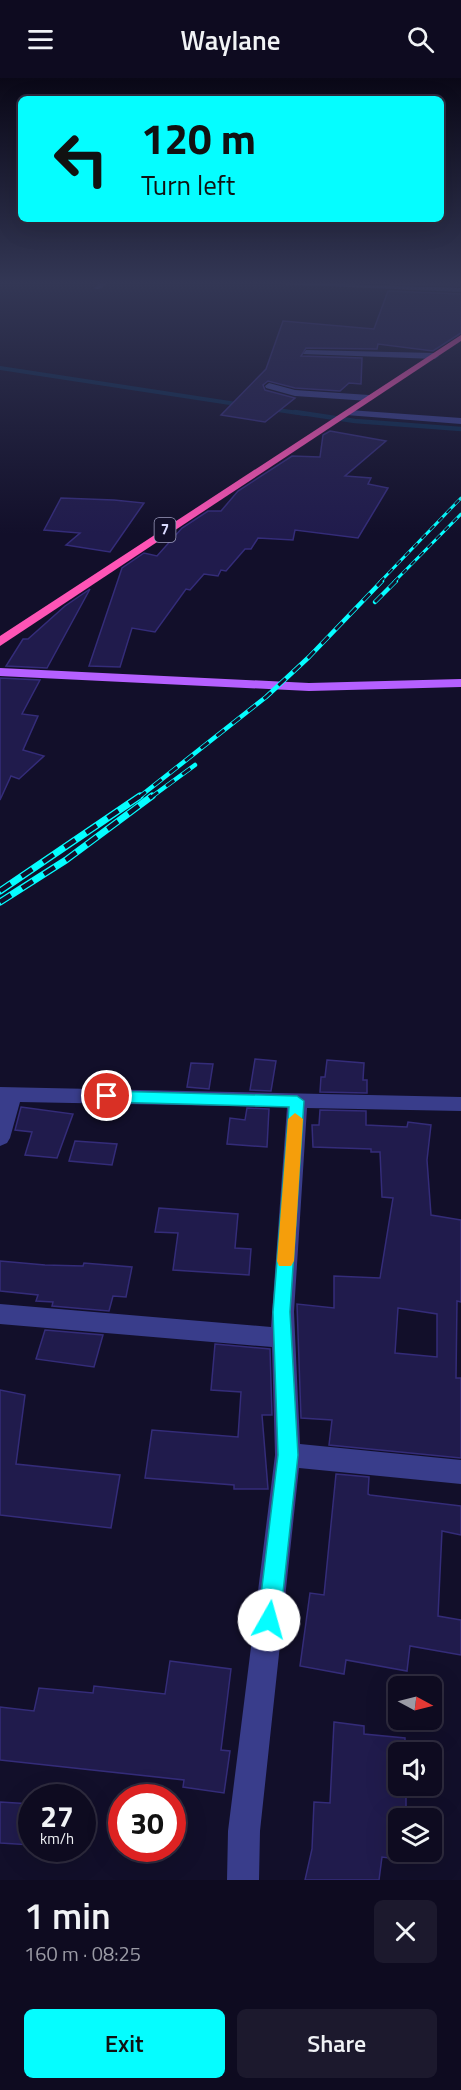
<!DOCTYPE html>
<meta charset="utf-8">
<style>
:root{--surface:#0e0b20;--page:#1c192d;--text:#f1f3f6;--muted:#9b9ba5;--line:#2e2b3e;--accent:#05fdff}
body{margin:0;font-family:"Titillium Web",sans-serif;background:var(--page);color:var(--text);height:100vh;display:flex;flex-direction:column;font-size:22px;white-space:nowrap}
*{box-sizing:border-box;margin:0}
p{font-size:20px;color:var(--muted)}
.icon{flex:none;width:33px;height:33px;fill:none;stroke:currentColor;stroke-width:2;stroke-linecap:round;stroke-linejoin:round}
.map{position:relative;height:1802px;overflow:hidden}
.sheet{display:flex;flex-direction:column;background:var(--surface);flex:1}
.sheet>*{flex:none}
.guide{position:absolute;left:18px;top:18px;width:426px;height:126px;border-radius:9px;box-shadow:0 6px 24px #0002,0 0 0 2px var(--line);background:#05fdff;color:#111;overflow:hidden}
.needle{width:39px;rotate:97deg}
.fabs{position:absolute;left:388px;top:1598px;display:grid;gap:12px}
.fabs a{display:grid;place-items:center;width:54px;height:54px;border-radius:9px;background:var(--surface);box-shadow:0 6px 24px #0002,0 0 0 2px var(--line);font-size:30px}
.speed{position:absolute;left:18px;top:1706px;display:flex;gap:12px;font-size:30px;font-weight:700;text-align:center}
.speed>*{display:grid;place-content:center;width:78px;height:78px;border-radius:50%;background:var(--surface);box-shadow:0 6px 24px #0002,0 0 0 2px var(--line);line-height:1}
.speed small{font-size:15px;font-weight:400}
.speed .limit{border:9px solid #d22;background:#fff;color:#111}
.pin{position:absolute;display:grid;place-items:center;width:51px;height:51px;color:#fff;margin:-26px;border:3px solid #fff;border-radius:50%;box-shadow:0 2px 6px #0007}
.me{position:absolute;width:66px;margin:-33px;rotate:7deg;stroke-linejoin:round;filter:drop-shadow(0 0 4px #0008)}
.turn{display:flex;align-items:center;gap:21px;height:126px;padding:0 24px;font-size:27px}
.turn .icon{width:78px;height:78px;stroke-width:2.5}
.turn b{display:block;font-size:42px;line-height:51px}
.round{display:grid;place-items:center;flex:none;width:63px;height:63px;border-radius:9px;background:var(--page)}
.overview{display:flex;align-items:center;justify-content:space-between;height:102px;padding:0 24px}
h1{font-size:36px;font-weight:600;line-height:45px}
.cta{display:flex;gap:12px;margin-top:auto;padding:12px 24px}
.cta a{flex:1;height:69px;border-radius:9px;background:var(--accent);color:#111;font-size:24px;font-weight:600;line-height:69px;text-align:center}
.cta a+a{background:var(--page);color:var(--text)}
header{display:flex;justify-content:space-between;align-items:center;height:78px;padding:0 24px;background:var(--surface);font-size:27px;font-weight:600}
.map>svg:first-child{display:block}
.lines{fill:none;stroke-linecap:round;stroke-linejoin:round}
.stream-far1{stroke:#0b294e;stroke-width:4}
.stream{stroke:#0b294e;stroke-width:4.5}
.building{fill:#201b4c;stroke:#342c79;stroke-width:1.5;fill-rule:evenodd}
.minor{fill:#393d8b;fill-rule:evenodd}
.major{fill:#b560ff;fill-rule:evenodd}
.highway{fill:#ff54b6;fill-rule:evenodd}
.rail-far2-casing{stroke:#05fdff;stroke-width:3}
.rail-far1-casing{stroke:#05fdff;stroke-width:4.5}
.rail-casing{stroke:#05fdff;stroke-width:7}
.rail-far2{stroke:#120f2a;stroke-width:2;stroke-dasharray:6;stroke-linecap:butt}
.rail-far1{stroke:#120f2a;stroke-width:3;stroke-dasharray:10;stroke-linecap:butt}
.rail{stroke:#120f2a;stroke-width:4.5;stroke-dasharray:13;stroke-linecap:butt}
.route{fill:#05fdff;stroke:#03a4a6;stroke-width:1.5}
.slow{fill:#f59e0b}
.labels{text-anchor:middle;stroke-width:4.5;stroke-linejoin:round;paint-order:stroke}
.shield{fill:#120f2a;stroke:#9d9cbf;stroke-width:1.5}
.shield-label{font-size:15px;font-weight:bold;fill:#d9d9ff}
</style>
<header><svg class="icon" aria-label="menu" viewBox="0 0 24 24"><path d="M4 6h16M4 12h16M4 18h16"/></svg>Waylane<svg class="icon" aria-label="search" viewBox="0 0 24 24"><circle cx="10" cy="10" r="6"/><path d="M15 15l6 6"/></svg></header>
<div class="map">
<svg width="461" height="1802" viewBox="0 0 461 1802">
<rect width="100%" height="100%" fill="#120f2a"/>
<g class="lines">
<g class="stream-far1">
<polyline points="0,290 243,327"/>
<polyline points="271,331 305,336"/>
</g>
<polyline class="stream" points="295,334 355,343 461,351"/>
</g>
<g class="building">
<polygon points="392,204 457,204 461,208 391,206"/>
<polygon points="388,213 461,216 461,255 433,273 378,266 377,271 306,270 301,278 362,280 361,306 349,305 340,313 295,310 268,303 263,307 265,312 295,320 265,344 221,337 266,291 283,243 374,251"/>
<polygon points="330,353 386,363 345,398 371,400 368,406 388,410 358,460 295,452 293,462 258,460 251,471 245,471 226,493 221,492 218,498 204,496 190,512 186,511 155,554 132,550 120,589 89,588 122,490 144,475 157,478 182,450 208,433 221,433 238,413 292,378 320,379 323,357"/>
<polygon points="61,420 114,422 144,425 110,474 66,467 80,455 44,452"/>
<polygon points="90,511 47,590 6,588 23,561 28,561 65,528"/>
<polygon points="0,600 40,602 22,636 38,638 23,672 44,678 19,701 11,698 0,722"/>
<polygon points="255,981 276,983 271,1013 250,1012"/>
<polygon points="327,982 364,985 363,1002 367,1002 367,1015 320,1014 321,999 325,999"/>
<polygon points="191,985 213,986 209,1011 187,1009"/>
<polygon points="21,1029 73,1036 57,1080 25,1077 32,1054 15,1052"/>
<polygon points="247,1030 269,1031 267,1069 227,1066 230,1040 245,1042"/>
<path d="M320,1032l46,1v14l41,2 1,-5 23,3 -4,35 4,55 30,5v82l-4,-1 -1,77h5v80l-132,-13 3,-25 -31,-2 -4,-114 37,4v-32l46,2 13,-80 -11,-1 -2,-45h-9v-3l-58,-2 -1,-22h7zM398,1230l39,6v43l-42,-4z"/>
<polygon points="75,1063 117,1066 112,1087 69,1083"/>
<polygon points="159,1130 238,1136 235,1170 251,1171 249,1197 173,1192 178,1155 155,1154"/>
<polygon points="0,1183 45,1187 83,1188 84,1185 132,1189 126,1219 113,1218 109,1233 52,1228 53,1224 36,1223 38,1217 0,1213"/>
<polygon points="45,1252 103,1257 94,1289 36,1281"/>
<polygon points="215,1266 270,1271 272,1337 262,1337 268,1411 234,1411 234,1407 145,1400 152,1352 238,1359 241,1314 211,1312"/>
<polygon points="0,1312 25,1317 16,1386 120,1397 111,1450 0,1437"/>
<polygon points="336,1396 369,1399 368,1416 370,1417 461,1428 461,1457 442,1453 438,1538 461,1542 461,1577 410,1568 407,1593 346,1582 344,1596 300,1588 310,1515 324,1517"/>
<polygon points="170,1583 231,1591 221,1672 230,1673 224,1715 183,1709 184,1702 0,1682 0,1629 34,1633 39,1610 93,1615 94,1608 165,1616"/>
<polygon points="334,1644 364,1648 364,1656 405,1660 405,1674 399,1674 399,1707 406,1707 406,1734 413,1734 413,1740 399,1740 399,1773 413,1773 413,1783 382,1779 379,1802 305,1802 312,1771 314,1724 330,1725"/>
<polygon points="0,1724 32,1726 32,1767 0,1765"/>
</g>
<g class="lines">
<g class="minor">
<polygon points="101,204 109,204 100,211 94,211"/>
<polygon points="275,204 461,210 461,214 279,206"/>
<polygon points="306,272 435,275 439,278 435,281 303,276"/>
<polygon points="269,305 295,312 369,317 374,320 369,323 295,318 266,310 265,308"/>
<polygon points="349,332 461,340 461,346 346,337 344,335"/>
<polygon points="0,1009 461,1019 461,1033 307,1030 294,1234 300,1366 461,1382 461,1406 299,1390 260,1753 259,1802 227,1802 228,1753 275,1377 272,1269 0,1246 0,1226 271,1249 287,1029 20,1024 10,1060 7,1065 0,1068"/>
</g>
<polygon class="major" points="0,590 309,605 461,601 461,609 309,613 0,598"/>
<polygon class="highway" points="461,257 461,263 0,568 0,558"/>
<defs>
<g id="rail-far2">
<polyline points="380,504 461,420"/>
<polyline points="394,504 461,436"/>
</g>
<g id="rail-far1">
<polyline points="375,524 396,503"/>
<polyline points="138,720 266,619 309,579 382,503"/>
<polyline points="150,720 195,687"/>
</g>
<g id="rail">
<polyline points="0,813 140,718"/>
<polyline points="0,824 66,782 152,718"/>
</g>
</defs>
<use href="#rail-far2" class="rail-far2-casing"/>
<use href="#rail-far1" class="rail-far1-casing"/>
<use href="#rail" class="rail-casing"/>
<use href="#rail-far2" class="rail-far2"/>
<use href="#rail-far1" class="rail-far1"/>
<use href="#rail" class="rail"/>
</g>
<linearGradient id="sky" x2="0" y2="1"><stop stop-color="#0a0817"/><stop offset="0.45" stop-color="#333755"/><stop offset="1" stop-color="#333755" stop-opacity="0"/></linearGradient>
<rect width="461" height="456" fill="url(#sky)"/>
<polygon class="route" points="107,1013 297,1018 304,1023 290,1234 298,1377 280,1542 276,1549 269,1552 261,1549 258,1542 278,1377 273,1234 289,1029 107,1024 99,1018"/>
<polygon class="slow" points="295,1035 303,1041 294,1183 291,1188 279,1188 277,1183 288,1041"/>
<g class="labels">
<rect class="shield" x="154.5" y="440" width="21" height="24" rx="4.5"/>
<g class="shield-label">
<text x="165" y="457">7</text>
</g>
</g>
</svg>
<div class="fabs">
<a><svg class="needle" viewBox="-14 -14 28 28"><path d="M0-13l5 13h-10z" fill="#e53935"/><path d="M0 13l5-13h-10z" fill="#9b9ba5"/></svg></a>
<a><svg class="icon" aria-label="sound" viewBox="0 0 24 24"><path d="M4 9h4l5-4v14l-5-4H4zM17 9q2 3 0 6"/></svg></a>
<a><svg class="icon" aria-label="layers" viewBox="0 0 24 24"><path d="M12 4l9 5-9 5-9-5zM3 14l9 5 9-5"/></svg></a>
</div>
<div class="speed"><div>27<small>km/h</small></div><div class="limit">30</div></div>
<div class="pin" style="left:107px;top:1018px;background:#d93025"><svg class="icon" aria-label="arrive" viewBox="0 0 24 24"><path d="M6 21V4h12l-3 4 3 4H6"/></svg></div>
<svg class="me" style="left:269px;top:1542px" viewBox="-20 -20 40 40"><circle r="19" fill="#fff"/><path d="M0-13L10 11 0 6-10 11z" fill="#05fdff"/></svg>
<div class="guide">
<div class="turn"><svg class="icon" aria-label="left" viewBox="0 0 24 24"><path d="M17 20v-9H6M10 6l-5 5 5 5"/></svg><div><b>120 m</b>Turn left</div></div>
</div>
</div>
<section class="sheet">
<div class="overview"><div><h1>1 min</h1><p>160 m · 08:25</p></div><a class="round"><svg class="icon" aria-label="close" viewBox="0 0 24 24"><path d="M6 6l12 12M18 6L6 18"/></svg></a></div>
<div class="cta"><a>Exit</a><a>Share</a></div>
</section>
